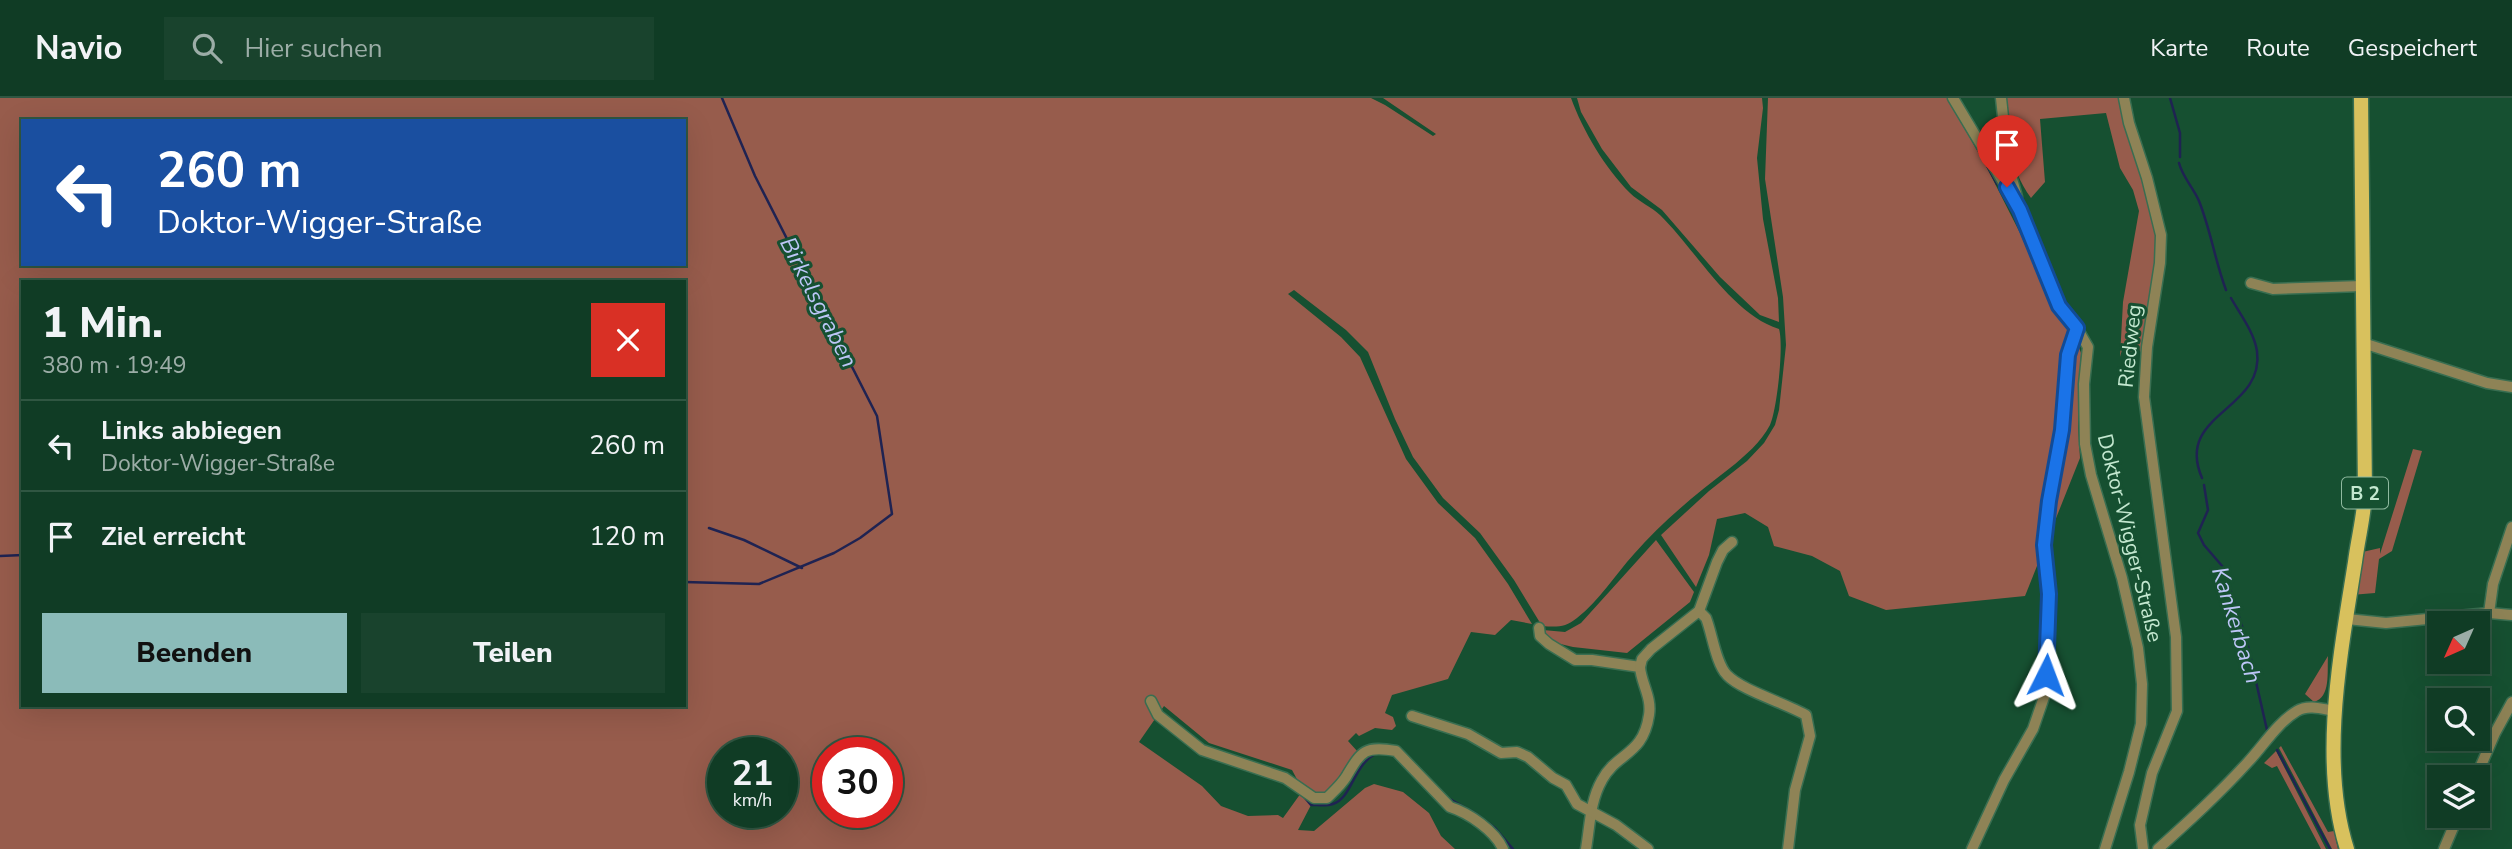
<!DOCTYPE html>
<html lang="de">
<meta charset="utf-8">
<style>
:root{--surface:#103c25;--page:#19432d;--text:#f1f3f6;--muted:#9cada7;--line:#305642;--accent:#8bbbb9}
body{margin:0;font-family:"Nunito Sans",sans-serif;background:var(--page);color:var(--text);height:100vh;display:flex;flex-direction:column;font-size:26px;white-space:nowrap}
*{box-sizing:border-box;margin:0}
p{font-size:23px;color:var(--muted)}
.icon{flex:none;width:38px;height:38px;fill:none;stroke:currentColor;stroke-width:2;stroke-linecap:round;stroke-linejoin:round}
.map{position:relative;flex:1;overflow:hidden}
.side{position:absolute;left:21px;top:182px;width:665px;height:427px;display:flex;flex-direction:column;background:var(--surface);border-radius:0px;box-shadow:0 7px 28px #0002,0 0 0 2px var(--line)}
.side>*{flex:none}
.banner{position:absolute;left:21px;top:21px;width:665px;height:147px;border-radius:0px;box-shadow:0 7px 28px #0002,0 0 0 2px var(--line);background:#1a4fa0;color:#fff;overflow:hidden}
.needle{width:46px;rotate:225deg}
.controls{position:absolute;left:2427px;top:513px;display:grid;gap:14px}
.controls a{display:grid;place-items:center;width:63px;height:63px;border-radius:0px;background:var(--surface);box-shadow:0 7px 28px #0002,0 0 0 2px var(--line);font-size:35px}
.speed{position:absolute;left:707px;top:639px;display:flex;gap:14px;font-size:35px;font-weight:700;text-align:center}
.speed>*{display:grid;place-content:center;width:91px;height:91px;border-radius:50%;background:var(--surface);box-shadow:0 7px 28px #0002,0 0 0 2px var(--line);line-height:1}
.speed small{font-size:18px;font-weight:400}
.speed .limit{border:10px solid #d22;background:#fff;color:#111}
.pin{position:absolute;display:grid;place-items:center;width:60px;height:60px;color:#fff;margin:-72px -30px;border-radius:50% 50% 50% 0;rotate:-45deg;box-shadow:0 0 7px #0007}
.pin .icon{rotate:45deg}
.me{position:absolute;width:77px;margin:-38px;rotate:3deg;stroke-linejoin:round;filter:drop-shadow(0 0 5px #0008)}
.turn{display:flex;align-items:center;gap:24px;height:147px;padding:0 21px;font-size:32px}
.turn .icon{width:91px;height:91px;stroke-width:2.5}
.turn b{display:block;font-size:49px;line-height:60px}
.round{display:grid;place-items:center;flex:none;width:74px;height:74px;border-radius:0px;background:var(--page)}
.headline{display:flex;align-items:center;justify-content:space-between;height:119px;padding:0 21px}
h1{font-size:42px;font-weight:800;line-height:52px}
.cta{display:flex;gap:14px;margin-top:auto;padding:14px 21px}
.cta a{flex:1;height:80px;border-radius:0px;background:var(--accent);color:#111;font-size:28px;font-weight:800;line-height:80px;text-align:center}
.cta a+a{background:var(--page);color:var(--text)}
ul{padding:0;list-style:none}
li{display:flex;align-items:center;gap:21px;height:91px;padding:0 21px;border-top:2px solid var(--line)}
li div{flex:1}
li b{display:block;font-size:26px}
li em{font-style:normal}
header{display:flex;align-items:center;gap:42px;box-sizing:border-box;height:98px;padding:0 35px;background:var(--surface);border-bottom:2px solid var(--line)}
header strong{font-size:33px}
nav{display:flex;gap:38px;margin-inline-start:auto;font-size:24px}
.search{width:490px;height:63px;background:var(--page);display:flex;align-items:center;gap:18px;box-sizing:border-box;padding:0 24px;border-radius:0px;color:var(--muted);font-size:26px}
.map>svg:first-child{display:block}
.green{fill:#975c4c;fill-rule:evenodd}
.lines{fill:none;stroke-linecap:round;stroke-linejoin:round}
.stream{stroke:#1f2352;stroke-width:2.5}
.minor-casing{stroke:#396e51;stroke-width:13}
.major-casing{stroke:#396e51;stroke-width:17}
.minor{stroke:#8e8356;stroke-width:10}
.major{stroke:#d8c15d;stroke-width:14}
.route-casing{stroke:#114b97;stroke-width:18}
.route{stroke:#1a73e8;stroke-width:12}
.labels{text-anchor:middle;stroke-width:6;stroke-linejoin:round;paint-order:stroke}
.shield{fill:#165031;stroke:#90baa0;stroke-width:2}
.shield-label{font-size:19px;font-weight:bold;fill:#c4e8d0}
.street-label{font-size:21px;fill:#c4e8d0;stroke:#165031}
.water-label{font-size:23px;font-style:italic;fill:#bdc6f7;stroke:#165031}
</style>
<header>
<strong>Navio</strong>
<div class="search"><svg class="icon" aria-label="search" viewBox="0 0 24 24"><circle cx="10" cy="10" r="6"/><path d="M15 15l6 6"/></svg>Hier suchen</div>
<nav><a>Karte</a><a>Route</a><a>Gespeichert</a></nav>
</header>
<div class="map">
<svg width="2512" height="751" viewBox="0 0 2512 751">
<rect width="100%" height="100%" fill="#165031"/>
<g class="green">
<path d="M0,0h1371l14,7 48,31 3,-2 -53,-36h188c12,33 34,70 59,95 9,9 22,14 30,22 36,35 71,99 119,114 5,16 -2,81 -9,96 -9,17 -25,31 -40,43 -34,26 -67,53 -96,86 -19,21 -35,47 -57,64 -12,10 -21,9 -35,8l-28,-46 -34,-47 -37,-35 -30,-41 -18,-38 -27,-67 -22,-22 -52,-40 -6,4 53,43 19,20 46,102 32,44 37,35 33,46 24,40 -21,-4 -16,15 -24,-3 -23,47 -56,16 -7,18 8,4 3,9 -4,4 -17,-2 -16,8 -3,-3 -8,8 10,11 -3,2 -1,8 -27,36h-13l-15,-15 -7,-13 -83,-27 -45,-37 -25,36 63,44 19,20 27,10 30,-1 5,3 18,-25 10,12 -13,25 16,1 51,-43 9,-4 29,8 26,21 12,23 14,13h-1455zM23,23h661v143h-661zM23,184h661v423h-661zM723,654h59v60h-59zM828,654h59v60h-59z"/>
<polygon points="1577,0 1762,0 1763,10 1757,60 1763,121 1778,200 1779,224 1760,217 1720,179 1662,112 1631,89 1602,51 1581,14"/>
<polygon points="1768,0 1947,0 1986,68 2020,135 2054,213 2077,244 2081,255 2078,329 2080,360 2025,498 1886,512 1849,498 1840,473 1812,458 1774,448 1768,429 1745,415 1717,421 1709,457 1696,489 1661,437 1709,393 1747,363 1764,345 1775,327 1779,312 1786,247 1783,199 1765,81"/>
<path d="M2005,0h116l38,149 -15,112 -10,-20 -2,22 -5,-14 -4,-1 -3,11 3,-55 16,-91 -6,-21 -13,-22 -14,-55 -66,6 5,63 -14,16c-23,-32 -22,-62 -26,-100z"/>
<polygon points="2413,351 2422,353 2392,453 2379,461 2375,495 2351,497 2358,455 2380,450 2380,456"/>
<polygon points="1656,442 1694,494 1690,504 1627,555 1573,549 1548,543 1543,532 1565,534 1581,525"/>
<path d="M2328,558c-1,16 3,41 -14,46l-9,-8z"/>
<polygon points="2281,648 2328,734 2334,733 2338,751 2332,751 2279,650"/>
<polygon points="2276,653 2326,751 2321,751 2277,668 2272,670 2264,665"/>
</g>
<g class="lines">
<g class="stream">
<polyline points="2170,0 2180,35 2180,59"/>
<polyline points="1975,46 1997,86"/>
<path d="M2179,65c4,15 14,24 20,38 12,30 16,60 27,89"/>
<path d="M2202,380c-28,-65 63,-67 55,-127 -3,-19 -17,-37 -26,-53"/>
<polyline points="2204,387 2208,412 2198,435 2204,447 2223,469 2247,544 2267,632"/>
<polyline points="709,430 744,442 802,470"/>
<polyline points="0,458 23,457"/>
<polyline points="684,484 759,486 834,455 860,440 892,416 877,318 755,78 722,0"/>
<polyline points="2277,652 2330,751"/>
<polyline points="1446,699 1475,715 1495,730 1513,751"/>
<path d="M1305,700l6,7c7,0 16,1 22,-1 19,-6 20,-38 42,-50"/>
</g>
<defs>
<g id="minor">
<polyline points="1953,0 2020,112 2059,208 2077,230 2088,249 2084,286 2085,346 2091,377 2122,480 2138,550 2142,586 2141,626 2129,674 2105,751"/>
<polyline points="2001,0 2008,66 2017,99"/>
<polyline points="2124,0 2129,25 2147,80 2161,137 2160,165 2147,249 2144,299 2176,539 2177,613 2152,675 2140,727 2143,751"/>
<polyline points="2251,185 2273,191 2362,188"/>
<polyline points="2363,245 2487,285 2512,289"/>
<path d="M1699,513l7,7c6,15 10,46 21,57 14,15 58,28 79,40l4,21 -15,54 -7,59"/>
<polyline points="2489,515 2493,486 2512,429"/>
<polyline points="2347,521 2386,525 2489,515 2512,517"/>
<path d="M1539,530l1,8 9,8 26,16h17l48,7c1,16 12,30 9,48 -6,41 -32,37 -47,65 -12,21 -12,45 -16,69"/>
<polyline points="1640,569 1642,561 1651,551 1699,513 1717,464 1723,452 1732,444"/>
<path d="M1151,603l7,14 44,35 83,28 29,20h13c7,-7 14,-13 19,-21 15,-25 18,-32 50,-26l54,56c19,6 45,24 53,42"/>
<polyline points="1412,618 1468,636 1501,655 1517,654 1528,659 1553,680 1566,687 1577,706 1616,727 1648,751"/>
<polyline points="2476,679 2495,635 2512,604"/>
<polyline points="1972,751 2004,682 2033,631 2044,599 2049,497 2044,447 2049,403 2062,333 2069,257 2077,230"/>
<path d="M2158,751c31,-28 62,-56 90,-87 16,-17 29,-39 49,-51 11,-7 26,-2 38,0"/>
<polyline points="2444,751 2458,718"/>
</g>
<path id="major" d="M2347,751c-28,-88 -6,-198 8,-287 3,-24 9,-45 10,-69l-4,-395"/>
</defs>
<use href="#minor" class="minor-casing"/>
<use href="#major" class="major-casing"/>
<use href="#minor" class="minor"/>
<use href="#major" class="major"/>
</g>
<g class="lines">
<defs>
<polyline id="route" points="2007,89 2020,112 2059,208 2077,230 2068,257 2062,332 2049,403 2044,447 2049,496 2046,577"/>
</defs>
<use href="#route" class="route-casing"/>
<use href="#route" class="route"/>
</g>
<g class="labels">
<rect class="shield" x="2342" y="379.5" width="46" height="31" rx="5"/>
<g class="shield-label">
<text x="2365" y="402">B 2</text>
</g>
<g class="street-label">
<text transform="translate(2130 248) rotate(-84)" y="7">Riedweg</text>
<text transform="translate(2130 440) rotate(76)" y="7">Doktor-Wigger-Straße</text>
</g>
<g class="water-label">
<text transform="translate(819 204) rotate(63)" y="8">Birkelsgraben</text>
<text transform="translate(2237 527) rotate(73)" y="8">Kankerbach</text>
</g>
</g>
</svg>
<div class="controls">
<a><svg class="needle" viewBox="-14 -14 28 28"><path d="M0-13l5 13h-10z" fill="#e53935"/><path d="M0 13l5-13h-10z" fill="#9cada7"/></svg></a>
<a><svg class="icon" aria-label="search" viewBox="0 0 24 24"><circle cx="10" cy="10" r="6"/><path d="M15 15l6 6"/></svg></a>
<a><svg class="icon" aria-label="layers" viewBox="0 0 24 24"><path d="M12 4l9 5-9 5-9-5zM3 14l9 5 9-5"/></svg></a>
</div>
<div class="speed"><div>21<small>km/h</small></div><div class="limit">30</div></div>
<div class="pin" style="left:2007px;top:89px;background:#d93025"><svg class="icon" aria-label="arrive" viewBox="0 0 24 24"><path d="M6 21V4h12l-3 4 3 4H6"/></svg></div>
<svg class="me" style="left:2046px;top:577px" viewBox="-20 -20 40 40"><path d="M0-17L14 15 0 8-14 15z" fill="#1a73e8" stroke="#fff" stroke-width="4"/></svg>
<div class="banner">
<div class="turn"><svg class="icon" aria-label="left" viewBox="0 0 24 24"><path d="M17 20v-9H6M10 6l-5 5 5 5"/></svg><div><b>260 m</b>Doktor-Wigger-Straße</div></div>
</div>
<section class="side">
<div class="headline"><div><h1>1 Min.</h1><p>380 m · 19:49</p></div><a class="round" style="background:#d93025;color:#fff"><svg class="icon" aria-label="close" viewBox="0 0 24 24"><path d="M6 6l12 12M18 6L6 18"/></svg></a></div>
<ul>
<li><svg class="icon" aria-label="left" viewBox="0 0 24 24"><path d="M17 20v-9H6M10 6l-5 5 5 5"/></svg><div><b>Links abbiegen</b><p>Doktor-Wigger-Straße</p></div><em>260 m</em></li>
<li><svg class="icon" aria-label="arrive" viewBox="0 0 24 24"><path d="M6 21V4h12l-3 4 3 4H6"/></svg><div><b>Ziel erreicht</b></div><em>120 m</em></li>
</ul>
<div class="cta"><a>Beenden</a><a>Teilen</a></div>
</section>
</div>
